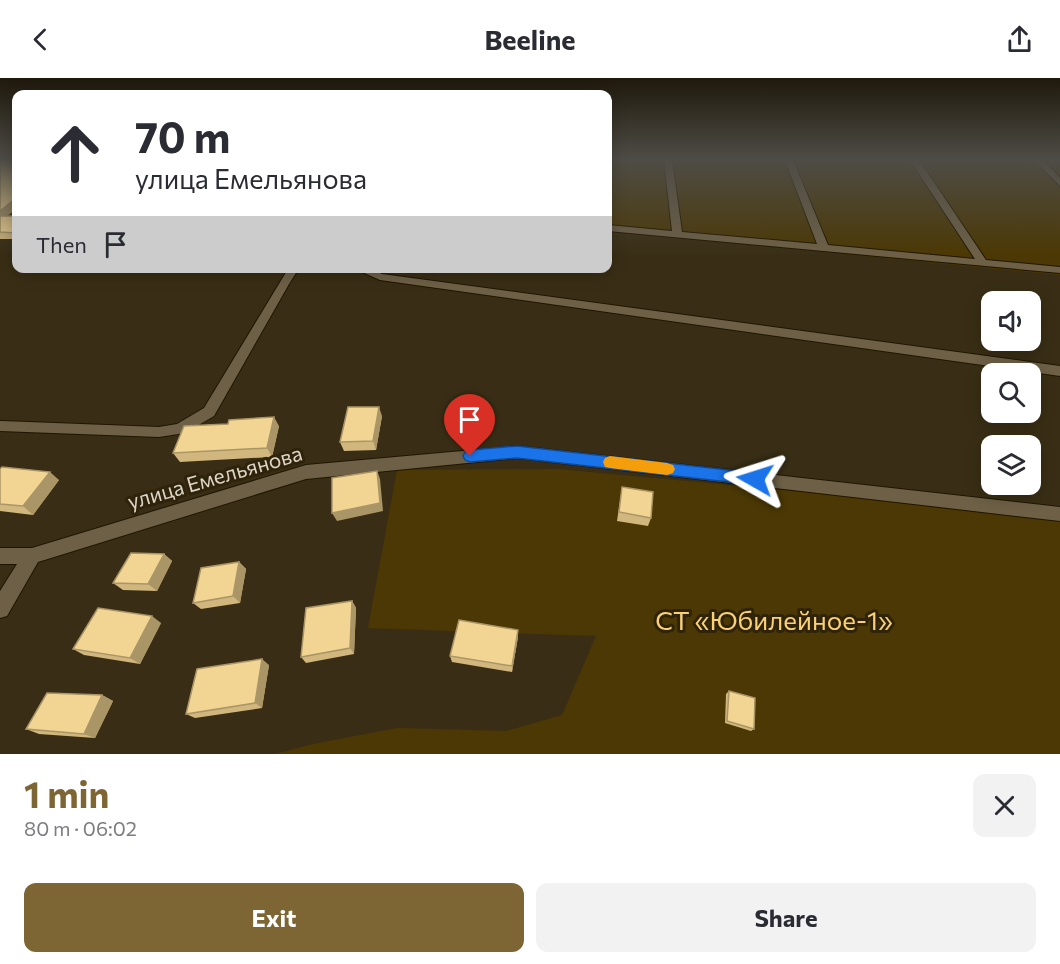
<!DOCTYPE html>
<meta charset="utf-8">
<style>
:root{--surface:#fff;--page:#f2f2f3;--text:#2b2b33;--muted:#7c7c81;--accent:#7d6633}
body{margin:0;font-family:Commissioner,sans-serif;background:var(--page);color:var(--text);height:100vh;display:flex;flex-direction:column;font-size:22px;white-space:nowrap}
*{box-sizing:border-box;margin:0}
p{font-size:20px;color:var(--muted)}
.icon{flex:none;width:33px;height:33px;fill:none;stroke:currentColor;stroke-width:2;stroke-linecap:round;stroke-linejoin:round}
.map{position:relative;height:676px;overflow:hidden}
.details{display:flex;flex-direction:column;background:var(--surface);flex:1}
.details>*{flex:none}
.guide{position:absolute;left:12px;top:12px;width:600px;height:183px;border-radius:12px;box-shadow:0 3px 15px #0003;background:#fff;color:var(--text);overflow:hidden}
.controls{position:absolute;left:981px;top:213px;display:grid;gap:12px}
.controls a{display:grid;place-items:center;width:60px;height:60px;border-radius:12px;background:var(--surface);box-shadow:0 3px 15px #0003;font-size:30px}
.pin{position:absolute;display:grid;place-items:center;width:51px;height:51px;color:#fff;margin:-62px -26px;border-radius:50% 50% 50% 0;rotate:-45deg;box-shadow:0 0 6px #0007}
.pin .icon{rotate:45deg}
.me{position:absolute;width:66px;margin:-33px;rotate:276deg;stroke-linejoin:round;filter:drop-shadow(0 0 4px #0008)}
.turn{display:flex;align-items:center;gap:21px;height:126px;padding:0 24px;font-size:27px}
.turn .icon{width:78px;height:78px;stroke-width:2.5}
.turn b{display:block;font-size:42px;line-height:51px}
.then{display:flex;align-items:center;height:57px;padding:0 24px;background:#0003;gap:12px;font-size:22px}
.round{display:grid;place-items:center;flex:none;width:63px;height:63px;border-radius:12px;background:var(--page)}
.head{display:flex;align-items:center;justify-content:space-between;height:102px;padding:0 24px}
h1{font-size:36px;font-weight:700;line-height:45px;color:var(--accent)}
.action{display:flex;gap:12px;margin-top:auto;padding:12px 24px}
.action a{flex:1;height:69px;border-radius:12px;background:var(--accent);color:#fff;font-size:24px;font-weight:700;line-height:69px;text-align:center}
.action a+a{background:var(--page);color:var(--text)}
header{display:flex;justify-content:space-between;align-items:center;height:78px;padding:0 24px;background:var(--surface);font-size:27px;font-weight:700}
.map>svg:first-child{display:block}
.green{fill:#4b3804}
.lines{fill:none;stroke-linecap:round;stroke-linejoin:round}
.service-casing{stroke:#201600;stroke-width:2}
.minor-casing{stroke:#201600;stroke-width:2}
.service{fill:#6d6046;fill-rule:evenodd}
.minor{fill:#6d6046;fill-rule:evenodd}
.wall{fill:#d1b77e}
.shaded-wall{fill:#aa9567}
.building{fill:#f3d593;stroke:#aa9567;stroke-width:1.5}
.route{fill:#1a73e8;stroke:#114b97;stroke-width:1.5}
.slow{fill:#f59e0b}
.labels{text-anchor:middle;stroke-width:6;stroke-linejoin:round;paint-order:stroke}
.street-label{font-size:21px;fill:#ddd6c7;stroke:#2f240b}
.near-park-label{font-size:26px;fill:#f9d074;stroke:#2f240b}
</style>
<header><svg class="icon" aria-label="back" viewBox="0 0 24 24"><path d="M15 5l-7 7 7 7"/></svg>Beeline<svg class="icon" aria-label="share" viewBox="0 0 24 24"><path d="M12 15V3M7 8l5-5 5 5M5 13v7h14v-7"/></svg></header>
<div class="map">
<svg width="1060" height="676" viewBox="0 0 1060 676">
<rect width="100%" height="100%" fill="#392e15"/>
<g class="green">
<polygon points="608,82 1060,82 1060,197 608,153"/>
<polygon points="558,391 1060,438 1060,676 275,676 313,666 397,650 506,653 562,637 596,558 368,550 397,392"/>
</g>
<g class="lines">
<defs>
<g id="service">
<polygon points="664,82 672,82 682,154 817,166 785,82 793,82 828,167 975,181 910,82 919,82 986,182 1060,189 1060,195 608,153 608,147 672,153"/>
<polygon points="1034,82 1043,82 1060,100 1060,108"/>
<polygon points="302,190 296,195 289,206 214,338 185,355 159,359 0,353 0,343 2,343 159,349 177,346 204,330 288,191"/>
<polygon points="353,190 369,190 382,196 1060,288 1060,298 380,202"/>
<polygon points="517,368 1060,429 1060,443 517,380 512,378 510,374 512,370"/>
</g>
<polygon id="minor" points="517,368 523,370 525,374 523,378 517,380 306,401 38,484 7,538 0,540 0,513 17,486 0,486 0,470 32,470 306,387"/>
</defs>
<use href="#service" class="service-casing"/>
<use href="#minor" class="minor-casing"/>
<use href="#service" class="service"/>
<use href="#minor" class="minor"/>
</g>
<g class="wall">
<polygon points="0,82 7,138 16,138 16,161 0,161"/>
<polygon points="382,338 376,372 344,373 340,364"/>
<polygon points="279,348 272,379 180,384 173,375"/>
<polygon points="0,391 59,402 33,437 0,433"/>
<polygon points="622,409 651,440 648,448 617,443"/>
<polygon points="164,476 172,483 157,513 123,512 113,505"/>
<polygon points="239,484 246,491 240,525 201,531 193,525"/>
<polygon points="352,523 356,530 354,576 306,585 301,579"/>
<polygon points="161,545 140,586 84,577 73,571"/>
<polygon points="518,552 518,559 512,594 452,584 450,578"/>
<polygon points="269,587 262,630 195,640 186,636"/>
<polygon points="729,613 754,651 751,653 725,645 726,616"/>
<polygon points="102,617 113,623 95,660 39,656 26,651"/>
</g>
<g class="shaded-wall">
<polygon points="16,120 16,131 0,144 0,133"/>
<polygon points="379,329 382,338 376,372 373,363"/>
<polygon points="274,339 279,348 272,379 267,370"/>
<polygon points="377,393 380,401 383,433 337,443 332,435"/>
<polygon points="50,394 59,402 33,437 23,428"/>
<polygon points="164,476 172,483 157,513 148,506"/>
<polygon points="239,484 246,491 240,525 233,518"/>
<polygon points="352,523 356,530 354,576 350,570"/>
<polygon points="152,538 161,545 140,586 130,580"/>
<polygon points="518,552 518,559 512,594 512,588"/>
<polygon points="262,581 269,587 262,630 255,625"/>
<polygon points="102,617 113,623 95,660 84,656"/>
</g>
<g class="building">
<polygon points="0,82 16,82 16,120 0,133"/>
<polygon points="0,138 16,138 16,155 0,154"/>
<polygon points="348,329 379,329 373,363 340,364"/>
<polygon points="274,339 267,370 173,375 184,348 228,346 229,342"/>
<polygon points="2,389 50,394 23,428 0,426 0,391"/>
<polygon points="377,393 380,425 332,435 332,400"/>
<polygon points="622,409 653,414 651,440 619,434"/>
<polygon points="131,475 164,476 148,506 113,505"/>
<polygon points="239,484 233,518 193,525 201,490"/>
<polygon points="352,523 350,570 301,579 306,530"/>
<polygon points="98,530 152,538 130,580 73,571"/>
<polygon points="459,542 518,552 512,588 450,578"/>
<polygon points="262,581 255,625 186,636 197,591"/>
<polygon points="729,613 755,620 754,651 727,643"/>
<polygon points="47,615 102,617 84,656 26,651"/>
</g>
<linearGradient id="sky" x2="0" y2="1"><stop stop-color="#1f190c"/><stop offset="0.46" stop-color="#4e4c46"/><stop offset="1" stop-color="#4e4c46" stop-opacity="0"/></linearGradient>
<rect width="1060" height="177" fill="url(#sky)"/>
<polygon class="route" points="517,368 755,395 760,397 762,401 760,405 755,407 517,380 470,384 465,382 463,378 465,374 470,372"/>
<polygon class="slow" points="610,378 667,385 673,387 675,391 673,395 667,397 610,390 605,389 603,384 605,380"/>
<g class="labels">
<g class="street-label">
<text transform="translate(215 400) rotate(-16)" y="7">улица Емельянова</text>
</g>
<g class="near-park-label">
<text x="774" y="552">СТ «Юбилейное-1»</text>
</g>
</g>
</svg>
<div class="controls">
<a><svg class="icon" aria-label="sound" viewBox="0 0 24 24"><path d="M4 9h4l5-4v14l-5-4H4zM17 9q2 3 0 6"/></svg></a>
<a><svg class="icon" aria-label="search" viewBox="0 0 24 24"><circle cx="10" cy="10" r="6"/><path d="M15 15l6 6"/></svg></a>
<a><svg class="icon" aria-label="layers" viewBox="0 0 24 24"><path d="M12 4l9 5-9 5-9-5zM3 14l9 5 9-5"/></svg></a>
</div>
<div class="pin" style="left:470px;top:378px;background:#d93025"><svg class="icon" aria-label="arrive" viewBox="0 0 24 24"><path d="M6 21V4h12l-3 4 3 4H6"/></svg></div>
<svg class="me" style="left:755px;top:401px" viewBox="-20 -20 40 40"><path d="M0-17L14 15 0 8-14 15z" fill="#1a73e8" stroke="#fff" stroke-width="4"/></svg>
<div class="guide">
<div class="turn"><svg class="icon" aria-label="ahead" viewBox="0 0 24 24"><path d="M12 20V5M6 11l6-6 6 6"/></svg><div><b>70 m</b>улица Емельянова</div></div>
<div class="then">Then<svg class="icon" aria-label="arrive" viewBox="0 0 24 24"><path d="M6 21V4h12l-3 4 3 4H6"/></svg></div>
</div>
</div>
<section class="details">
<div class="head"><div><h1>1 min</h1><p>80 m · 06:02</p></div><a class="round"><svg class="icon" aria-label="close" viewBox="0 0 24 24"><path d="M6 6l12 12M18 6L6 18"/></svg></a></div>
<div class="action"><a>Exit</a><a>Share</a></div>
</section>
